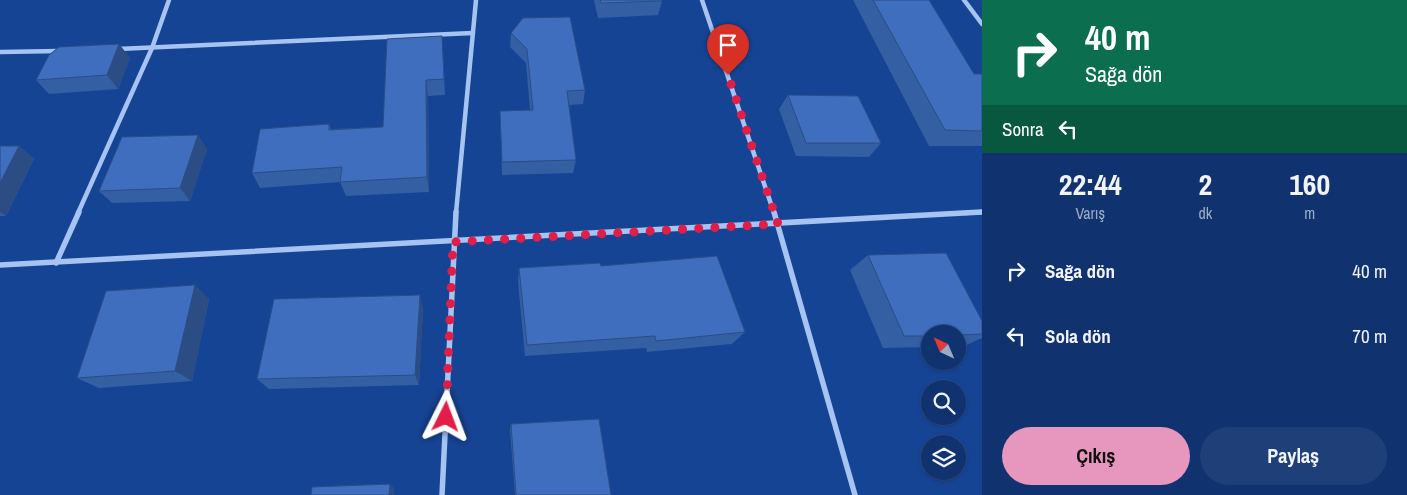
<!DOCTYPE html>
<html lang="tr">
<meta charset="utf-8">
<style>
:root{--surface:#103370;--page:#1e3f78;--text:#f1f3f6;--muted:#9caac3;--line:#304e83;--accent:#e797bd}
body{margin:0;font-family:"Archivo Narrow",sans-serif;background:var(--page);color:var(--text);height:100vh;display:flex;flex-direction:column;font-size:19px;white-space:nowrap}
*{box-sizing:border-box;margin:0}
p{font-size:16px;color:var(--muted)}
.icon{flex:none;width:28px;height:28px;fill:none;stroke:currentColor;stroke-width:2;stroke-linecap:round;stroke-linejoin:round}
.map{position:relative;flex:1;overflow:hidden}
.drawer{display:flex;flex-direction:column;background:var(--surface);width:425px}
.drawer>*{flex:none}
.top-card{background:#0b6e4f;color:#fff;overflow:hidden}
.needle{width:32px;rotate:316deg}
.buttons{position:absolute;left:921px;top:325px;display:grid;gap:10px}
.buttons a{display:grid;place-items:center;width:45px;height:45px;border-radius:50%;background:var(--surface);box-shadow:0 1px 4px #0004,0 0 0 1px var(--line);font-size:25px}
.pin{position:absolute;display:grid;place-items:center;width:42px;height:42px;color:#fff;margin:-51px -21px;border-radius:50% 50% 50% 0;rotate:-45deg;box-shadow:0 0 5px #0007}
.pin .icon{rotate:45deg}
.me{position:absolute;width:55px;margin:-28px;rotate:3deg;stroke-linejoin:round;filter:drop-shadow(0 0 4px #0008)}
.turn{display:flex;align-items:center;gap:18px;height:105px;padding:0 20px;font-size:22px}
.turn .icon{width:65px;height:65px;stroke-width:2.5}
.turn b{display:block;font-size:35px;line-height:42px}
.then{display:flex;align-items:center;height:48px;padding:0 20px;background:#0003;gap:10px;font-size:19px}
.eta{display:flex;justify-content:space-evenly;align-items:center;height:85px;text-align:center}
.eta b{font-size:30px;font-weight:700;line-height:35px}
.button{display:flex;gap:10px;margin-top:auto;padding:10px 20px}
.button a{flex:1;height:58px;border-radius:30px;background:var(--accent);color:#111;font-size:20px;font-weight:700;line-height:58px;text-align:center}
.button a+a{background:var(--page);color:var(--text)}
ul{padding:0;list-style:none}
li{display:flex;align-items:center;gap:15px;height:65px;padding:0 20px}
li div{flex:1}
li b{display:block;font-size:19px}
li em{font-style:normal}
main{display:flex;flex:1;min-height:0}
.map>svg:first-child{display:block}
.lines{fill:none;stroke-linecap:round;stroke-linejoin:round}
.street-far1{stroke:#a6c3f1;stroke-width:4.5}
.street{stroke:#a6c3f1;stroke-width:5.5}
.wall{fill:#355fa3}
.shaded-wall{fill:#2b4d84}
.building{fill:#3e6ebd;stroke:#2b4d84}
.route{stroke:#e11d48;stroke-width:9;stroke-dasharray:0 16.2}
</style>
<main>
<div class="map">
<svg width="982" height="495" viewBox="0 0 982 495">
<rect width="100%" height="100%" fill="#164495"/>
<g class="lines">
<g class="street-far1">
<polyline points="702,0 774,213"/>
<polyline points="964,0 982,24"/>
<polyline points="118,49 473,33"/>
<polyline points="0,52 59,51"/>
<polyline points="78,213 152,48 169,0"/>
<polyline points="456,213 476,0"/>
<polyline points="965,213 982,212"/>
</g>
<g class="street">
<polyline points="774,212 855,495"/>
<polyline points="56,263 79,212"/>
<polyline points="0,265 982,212"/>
<polyline points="442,495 456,212"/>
</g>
</g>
<g class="wall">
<polygon points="594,0 662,0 662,1 658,15 598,18"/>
<polygon points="853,0 929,0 974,74 982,74 982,146 929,146"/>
<polygon points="511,33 585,90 583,104 569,105 576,160 573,173 502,175 500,111 530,110 526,63 510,47"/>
<polygon points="442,36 445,95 428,96 429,192 346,196 340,182 260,188 252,173 329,124 331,129 383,127"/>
<polygon points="119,44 130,58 118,89 49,94 36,80"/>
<polygon points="788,95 881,143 869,157 796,156 779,109"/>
<polygon points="0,146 19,146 34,159 6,216 0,216"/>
<polygon points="207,149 190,201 112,203 99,191"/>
<polygon points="868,255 982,321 982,338 964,346 958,346 958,334 930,334 930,347 883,348 850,270"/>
<polygon points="601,266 745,332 732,344 647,352 646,348 525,356 518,282 519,268"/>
<polygon points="209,299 192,381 99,388 77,378"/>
<polygon points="423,308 419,385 269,389 257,379"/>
<polygon points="511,424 611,495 515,495 510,430"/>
</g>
<g class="shaded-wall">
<polygon points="119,44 130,58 118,89 107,75"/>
<polygon points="426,80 428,96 429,192 427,177"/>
<polygon points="198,135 207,149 190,201 180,188"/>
<polygon points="19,146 34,159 6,216 0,212 0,183"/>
<polygon points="195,285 209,299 192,381 175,371"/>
<polygon points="420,295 423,308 419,385 415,375"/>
<polygon points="390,484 394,488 394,495 389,495"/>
</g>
<g class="building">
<polygon points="600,0 662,0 662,1 601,3"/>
<polygon points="873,0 929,0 974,74 982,74 982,131 945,130"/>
<polygon points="570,17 585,90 567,91 576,160 502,162 500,111 533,110 527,49 511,33 523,18"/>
<polygon points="442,36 444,79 426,80 427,177 340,182 342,167 252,173 260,129 329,124 329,130 383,127 387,39"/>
<polygon points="119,44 107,75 36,80 49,55 59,47"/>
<polygon points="788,95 858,96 881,143 806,143"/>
<polygon points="198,135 180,188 99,191 122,137"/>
<polygon points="0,146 19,146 0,183"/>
<polygon points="946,253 982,321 982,334 958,335 958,334 930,334 930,336 904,336 868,255"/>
<polygon points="717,256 745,332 656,341 655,336 527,345 519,268 600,263 601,266"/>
<polygon points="195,285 175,371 77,378 106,291"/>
<polygon points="420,295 415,375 257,379 274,299"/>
<polygon points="599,419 611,495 516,495 511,424"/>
<polygon points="390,484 389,495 311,495 312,487"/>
</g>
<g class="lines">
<polyline class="route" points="446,417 453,242 778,224 728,75"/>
</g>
</svg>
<div class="buttons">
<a><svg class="needle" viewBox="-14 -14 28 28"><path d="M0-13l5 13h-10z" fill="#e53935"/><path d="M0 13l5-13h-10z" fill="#9caac3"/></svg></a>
<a><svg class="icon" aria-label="search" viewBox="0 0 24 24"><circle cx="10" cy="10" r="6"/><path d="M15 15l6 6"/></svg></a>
<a><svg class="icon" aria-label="layers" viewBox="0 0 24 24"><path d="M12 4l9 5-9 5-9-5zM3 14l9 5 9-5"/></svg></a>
</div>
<div class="pin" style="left:728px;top:75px;background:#d93025"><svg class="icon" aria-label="arrive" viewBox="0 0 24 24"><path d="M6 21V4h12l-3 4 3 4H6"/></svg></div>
<svg class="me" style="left:446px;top:417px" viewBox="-20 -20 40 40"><path d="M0-17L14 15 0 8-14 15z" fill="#e11d48" stroke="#fff" stroke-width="4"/></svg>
</div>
<section class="drawer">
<div class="top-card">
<div class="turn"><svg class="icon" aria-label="right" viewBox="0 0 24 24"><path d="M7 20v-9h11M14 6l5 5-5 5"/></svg><div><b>40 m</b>Sağa dön</div></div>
<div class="then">Sonra<svg class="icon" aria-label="left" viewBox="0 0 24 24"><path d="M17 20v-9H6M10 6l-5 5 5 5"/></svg></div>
</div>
<div class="eta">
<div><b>22:44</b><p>Varış</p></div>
<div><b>2</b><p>dk</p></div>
<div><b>160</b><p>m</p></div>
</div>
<ul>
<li><svg class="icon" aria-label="right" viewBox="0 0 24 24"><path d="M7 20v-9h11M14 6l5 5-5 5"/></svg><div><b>Sağa dön</b></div><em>40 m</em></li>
<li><svg class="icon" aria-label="left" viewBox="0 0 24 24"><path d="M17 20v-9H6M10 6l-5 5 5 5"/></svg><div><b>Sola dön</b></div><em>70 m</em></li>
</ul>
<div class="button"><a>Çıkış</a><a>Paylaş</a></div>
</section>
</main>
